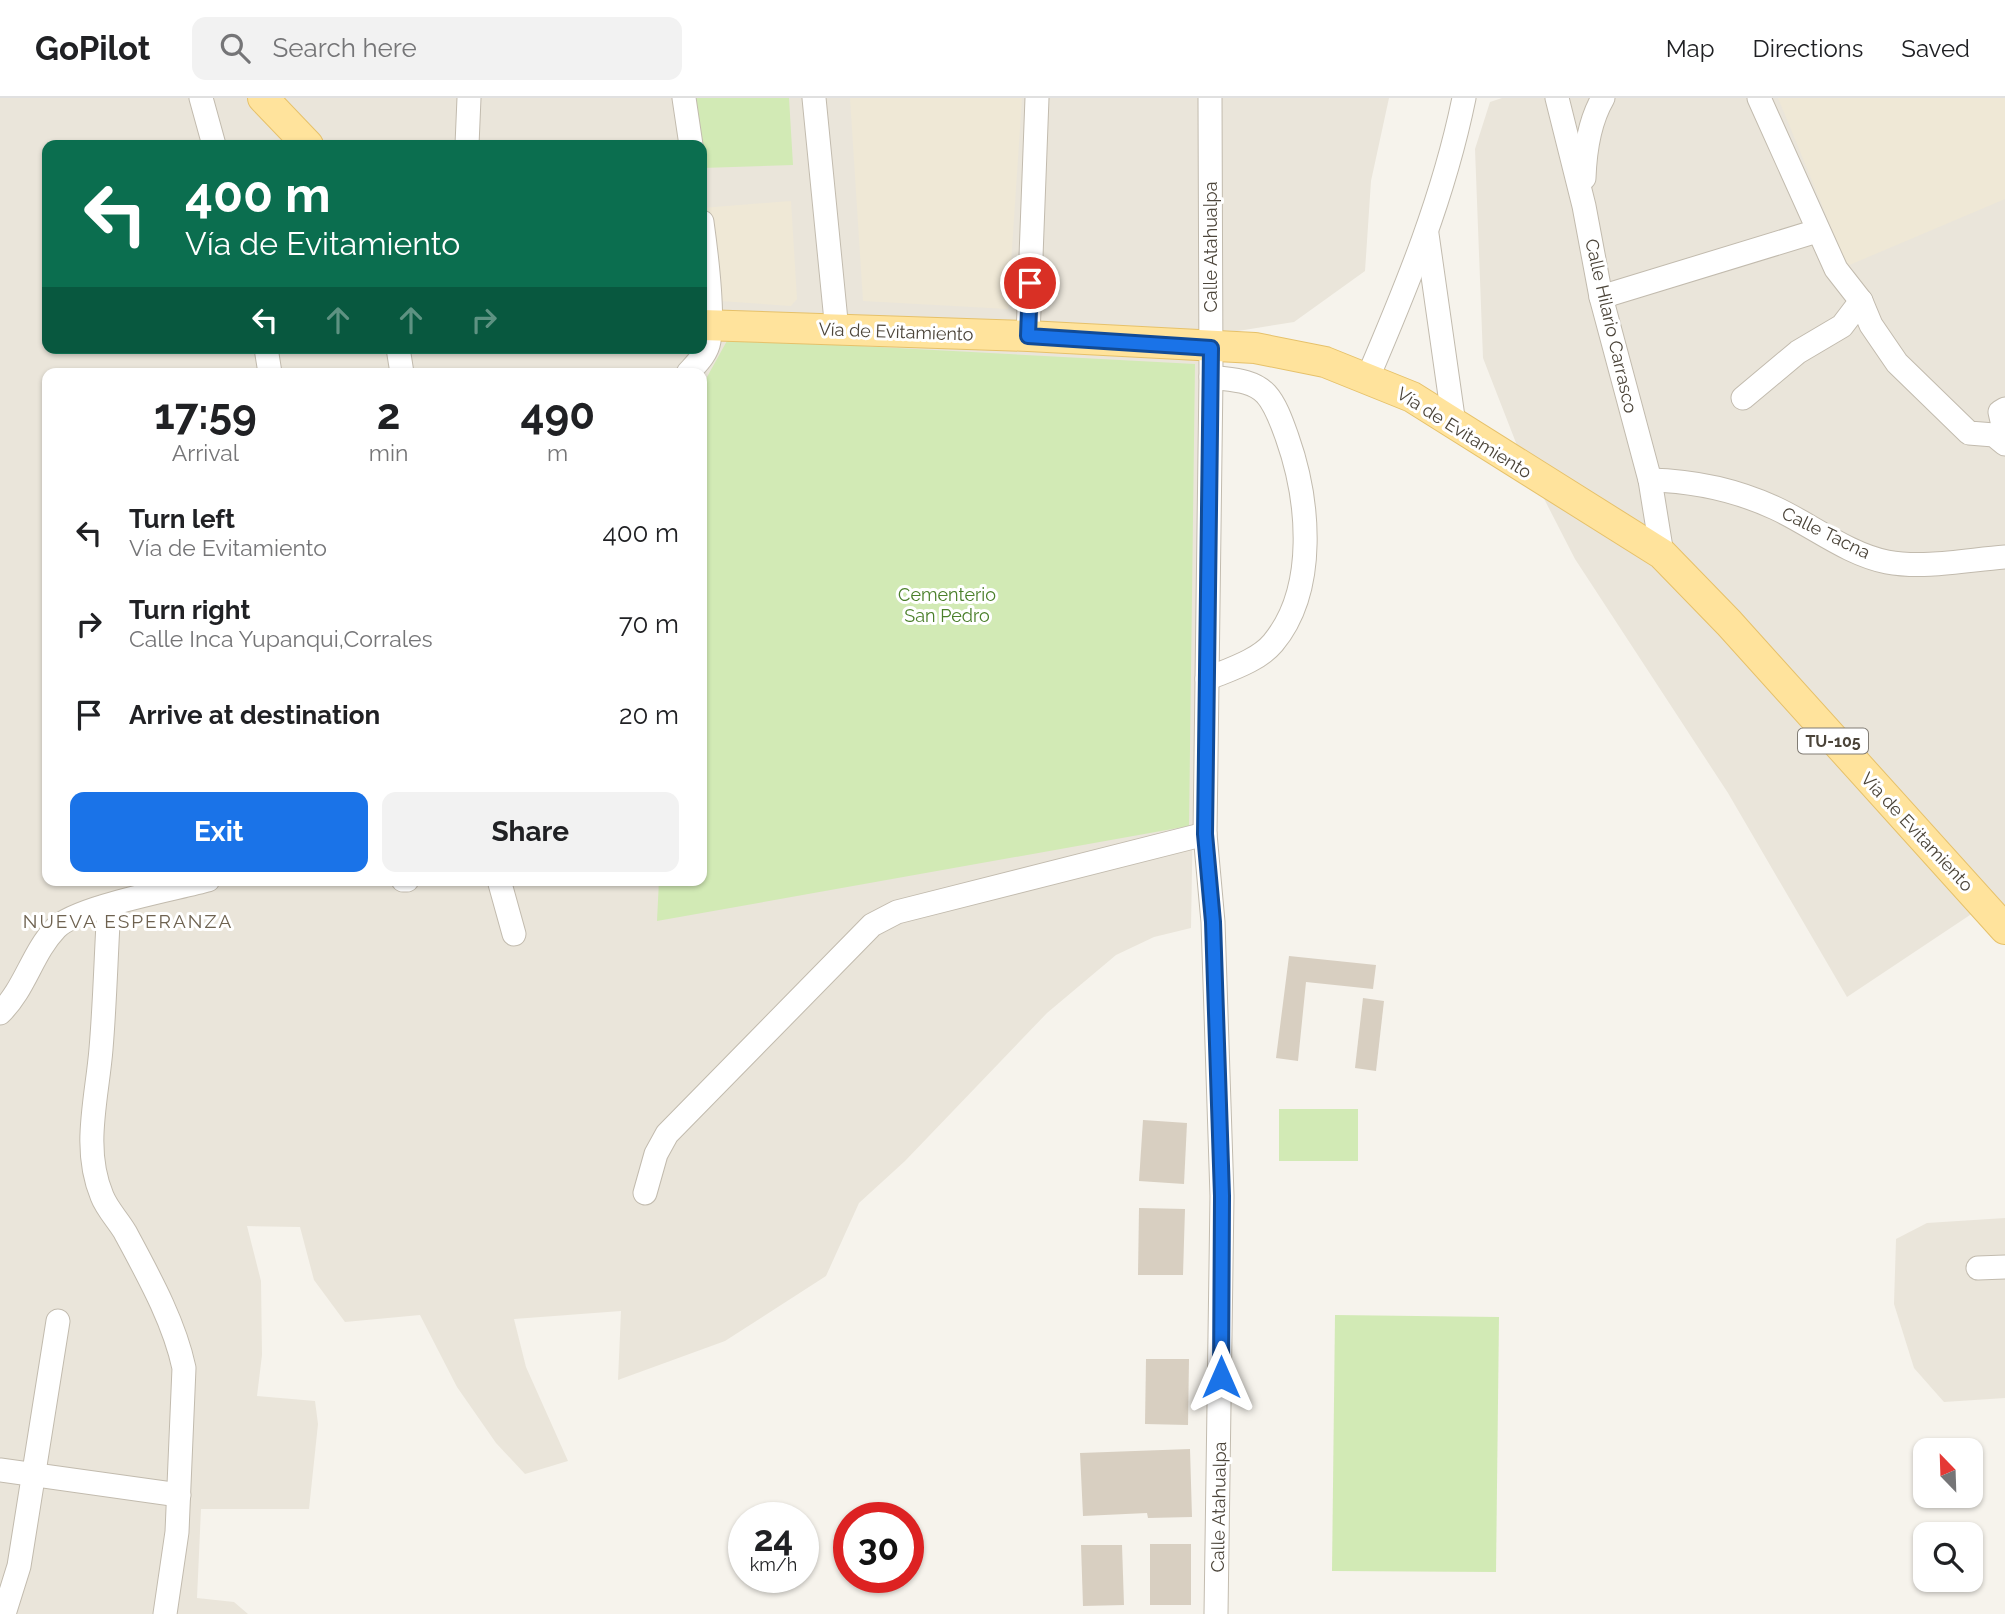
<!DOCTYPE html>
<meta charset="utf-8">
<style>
:root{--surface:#fff;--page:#f2f2f2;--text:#202124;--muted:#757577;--line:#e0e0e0;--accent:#1a73e8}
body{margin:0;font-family:Raleway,sans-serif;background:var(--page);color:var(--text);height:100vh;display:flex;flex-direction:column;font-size:26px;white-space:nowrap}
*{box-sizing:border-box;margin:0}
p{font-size:23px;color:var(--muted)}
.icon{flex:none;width:38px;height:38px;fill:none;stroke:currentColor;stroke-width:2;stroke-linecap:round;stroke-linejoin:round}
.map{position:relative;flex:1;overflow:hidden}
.sheet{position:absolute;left:42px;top:270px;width:665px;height:518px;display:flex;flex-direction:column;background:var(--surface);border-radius:14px;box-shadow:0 2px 5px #0004}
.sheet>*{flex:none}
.hud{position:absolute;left:42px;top:42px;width:665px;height:214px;border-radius:14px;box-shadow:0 2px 5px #0004;background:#0b6e4f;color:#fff;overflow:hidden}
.needle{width:46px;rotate:337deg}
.tools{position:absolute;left:1913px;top:1340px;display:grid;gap:14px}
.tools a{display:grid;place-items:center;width:70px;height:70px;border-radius:14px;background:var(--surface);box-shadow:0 2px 5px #0004;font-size:35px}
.speed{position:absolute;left:728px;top:1404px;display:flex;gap:14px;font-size:35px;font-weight:700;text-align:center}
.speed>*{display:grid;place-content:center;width:91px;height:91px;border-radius:50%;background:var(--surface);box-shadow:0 2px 5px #0004;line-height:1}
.speed small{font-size:18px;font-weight:400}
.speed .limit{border:10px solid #d22;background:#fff;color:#111}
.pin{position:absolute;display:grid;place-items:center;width:60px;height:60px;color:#fff;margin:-30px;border:4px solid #fff;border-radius:50%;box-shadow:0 2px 7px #0007}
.me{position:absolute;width:77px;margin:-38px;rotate:0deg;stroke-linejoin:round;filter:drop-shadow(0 0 5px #0008)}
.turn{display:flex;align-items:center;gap:24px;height:147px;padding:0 28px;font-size:32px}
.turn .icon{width:91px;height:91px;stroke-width:2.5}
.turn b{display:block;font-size:49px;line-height:60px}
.lanes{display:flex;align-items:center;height:66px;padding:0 28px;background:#0003;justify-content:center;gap:35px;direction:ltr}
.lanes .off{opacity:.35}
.eta{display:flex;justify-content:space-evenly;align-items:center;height:119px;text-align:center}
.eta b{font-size:42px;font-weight:700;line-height:49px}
.action{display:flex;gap:14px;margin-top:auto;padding:14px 28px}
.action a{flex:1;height:80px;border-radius:14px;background:var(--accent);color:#fff;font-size:28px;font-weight:700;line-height:80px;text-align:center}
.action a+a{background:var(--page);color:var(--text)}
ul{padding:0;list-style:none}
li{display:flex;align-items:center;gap:21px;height:91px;padding:0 28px}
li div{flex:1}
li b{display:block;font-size:26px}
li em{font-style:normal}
header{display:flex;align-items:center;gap:42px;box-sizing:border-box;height:98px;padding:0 35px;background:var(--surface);border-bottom:2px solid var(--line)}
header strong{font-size:33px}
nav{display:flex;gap:38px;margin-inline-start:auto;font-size:24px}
.search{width:490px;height:63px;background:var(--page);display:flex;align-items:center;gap:18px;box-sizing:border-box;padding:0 24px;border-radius:14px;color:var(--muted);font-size:26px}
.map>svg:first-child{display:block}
.residential{fill:#eae5da;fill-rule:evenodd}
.education{fill:#efe8d6}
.green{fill:#d2eab5}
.building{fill:#d8cfc1}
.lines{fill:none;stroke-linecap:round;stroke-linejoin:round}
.minor-casing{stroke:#c2bbae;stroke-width:25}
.major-casing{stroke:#e6c16a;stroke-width:32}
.minor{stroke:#fff;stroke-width:23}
.major{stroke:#ffe39c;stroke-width:30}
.route-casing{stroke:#114b97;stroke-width:18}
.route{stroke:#1a73e8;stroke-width:12}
.labels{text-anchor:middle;stroke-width:6;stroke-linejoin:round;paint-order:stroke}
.shield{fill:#fff;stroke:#817c74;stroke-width:2}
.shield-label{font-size:16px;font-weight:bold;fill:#4b4439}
.street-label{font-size:18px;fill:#4b4439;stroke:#fff}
.park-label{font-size:18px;fill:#4a7f2a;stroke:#fff}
.neighbourhood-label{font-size:19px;letter-spacing:2px;fill:#6e6250;stroke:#fff}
</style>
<header>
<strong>GoPilot</strong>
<div class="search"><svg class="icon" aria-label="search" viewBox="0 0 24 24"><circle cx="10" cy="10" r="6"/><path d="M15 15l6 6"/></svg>Search here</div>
<nav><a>Map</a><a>Directions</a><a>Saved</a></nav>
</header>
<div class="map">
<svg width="2005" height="1516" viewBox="0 0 2005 1516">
<rect width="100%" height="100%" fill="#f6f3ec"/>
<g class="residential">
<path d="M0,0h1389l-18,83 -6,90 -71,51 -93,15 -10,591 -37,9 -38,18 -69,58 -142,148 -46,42 -33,73 -101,65 -107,39 3,-69 -107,8 12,48 42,94 -43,13 -29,-31 -39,-56 -37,-72 -75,7 -31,-42 -14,-53 -53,-1 14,55 1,74 -5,41 58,5 3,23 -9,85h-108l-4,89 37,4 14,12h-248zM47,47h655v203h-655zM47,275h655v507h-655z"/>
<polygon points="1502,0 2005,0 2005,808 1997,799 1847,899 1728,695 1575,461 1518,350 1483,260 1475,51 1490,4"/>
<polygon points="2005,1120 2005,1300 1944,1304 1914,1270 1894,1206 1896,1141 1927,1125"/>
</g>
<g class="education">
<polygon points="850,0 1022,0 1008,211 863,203"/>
<polygon points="1778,0 2005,0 2005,101 1847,168"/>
<polygon points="791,103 797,201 791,208 705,202 702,176 702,110"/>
</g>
<g class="green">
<polygon points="686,0 789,0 793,67 702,70 702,47"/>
<polygon points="728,241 1195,266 1189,728 657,823 659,782 702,782 702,288"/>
<rect x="1279" y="1011" width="79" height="52"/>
<polygon points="1335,1217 1499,1219 1496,1474 1332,1473"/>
</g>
<g class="building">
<polygon points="1289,858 1376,867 1373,891 1306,884 1298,963 1276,960"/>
<polygon points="1363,900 1384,903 1376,973 1355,970"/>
<polygon points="1143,1022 1187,1025 1184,1086 1139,1083"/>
<polygon points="1139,1110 1185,1111 1183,1177 1138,1177"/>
<polygon points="1146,1261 1189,1261 1188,1327 1145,1326"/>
<polygon points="1190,1351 1192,1419 1148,1420 1147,1415 1083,1418 1080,1355"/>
<rect x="1150" y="1446" width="41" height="61"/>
<polygon points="1081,1447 1122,1447 1124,1507 1083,1508"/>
</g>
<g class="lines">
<defs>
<g id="minor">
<polyline points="201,0 214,47"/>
<polyline points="684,0 691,47"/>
<polyline points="814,0 837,233"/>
<polyline points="1210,0 1211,279 1205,736 1213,824 1222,1098 1216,1516"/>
<polyline points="1557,0 1584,108 1601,199 1650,382 1662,456"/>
<polyline points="1759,0 1836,171 1861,203 1871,227 1897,265 1969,335 1994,337 2005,346"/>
<polyline points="467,47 469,0"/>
<path d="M1584,80c1,-27 5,-56 19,-80"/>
<polyline points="1427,136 1454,326"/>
<polyline points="1601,199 1817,133"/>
<polyline points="1028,238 1037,0"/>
<polyline points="266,250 270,275"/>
<polyline points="398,250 402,275"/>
<path d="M688,275c8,-9 19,-19 21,-32 5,-28 -3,-90 -7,-119"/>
<path d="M1368,279c39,-91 76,-181 96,-279"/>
<polyline points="1743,300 1798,254 1842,228 1861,203"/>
<polyline points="1994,337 2004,332 2000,314 2005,311"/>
<path d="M1650,382c43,1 86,10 125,28 37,17 72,46 112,54 37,7 80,-2 118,-5"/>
<path d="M1207,581c21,-9 51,-18 66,-36 45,-54 36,-144 14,-206 -5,-14 -11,-32 -21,-43 -14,-15 -36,-14 -55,-17"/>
<polyline points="403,782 407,782"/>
<polyline points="499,782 514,836"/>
<path d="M109,808c-3,48 -4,96 -8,143 -4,50 -19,99 1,147 5,13 16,24 23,36 23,43 49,89 59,136l-7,164 -12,82"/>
<path d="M0,915c25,-24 32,-60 56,-85 20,-21 120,-39 152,-48"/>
<polyline points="645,1095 656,1056 667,1036 872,827 897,814 1205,736"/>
<polyline points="1978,1170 2005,1169"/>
<polyline points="0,1372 179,1397"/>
<polyline points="4,1516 19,1468 58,1223"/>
</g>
<g id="major">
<polyline points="263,0 308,47"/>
<polyline points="702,227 1028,238 1255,250 1325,264 1412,299 1662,456 1729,525 2005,831"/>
</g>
</defs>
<use href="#minor" class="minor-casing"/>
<use href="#major" class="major-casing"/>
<use href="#minor" class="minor"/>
<use href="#major" class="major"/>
</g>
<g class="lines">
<defs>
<polyline id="route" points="1030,185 1028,238 1211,250 1205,736 1213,824 1222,1098 1221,1279"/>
</defs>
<use href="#route" class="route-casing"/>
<use href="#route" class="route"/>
</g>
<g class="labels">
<rect class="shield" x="1798" y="630.5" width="70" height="25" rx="5"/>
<g class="shield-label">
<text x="1833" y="649">TU-105</text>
</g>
<g class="street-label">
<text transform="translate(1211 149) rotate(-90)" y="6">Calle Atahualpa</text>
<text transform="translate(1611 228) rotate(77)" y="6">Calle Hilario Carrasco</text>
<text transform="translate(896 234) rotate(2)" y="6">Vía de Evitamiento</text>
<text transform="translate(1464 335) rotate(32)" y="6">Vía de Evitamiento</text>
<text transform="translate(1826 435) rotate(26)" y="6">Calle Tacna</text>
<text transform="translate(1917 734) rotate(47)" y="6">Vía de Evitamiento</text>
<text transform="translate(1219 1409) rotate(-89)" y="6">Calle Atahualpa</text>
</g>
<g class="park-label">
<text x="947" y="503">Cementerio<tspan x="947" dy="21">San Pedro</tspan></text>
</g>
<g class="neighbourhood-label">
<text x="128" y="830">NUEVA ESPERANZA</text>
</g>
</g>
</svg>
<div class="tools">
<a><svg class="needle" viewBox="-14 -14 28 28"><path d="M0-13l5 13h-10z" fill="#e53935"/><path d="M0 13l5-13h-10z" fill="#757577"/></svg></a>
<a><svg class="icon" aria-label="search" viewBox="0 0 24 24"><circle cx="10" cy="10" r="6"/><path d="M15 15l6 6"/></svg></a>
</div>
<div class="speed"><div>24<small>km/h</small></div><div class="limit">30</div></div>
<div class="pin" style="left:1030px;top:185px;background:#d93025"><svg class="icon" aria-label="arrive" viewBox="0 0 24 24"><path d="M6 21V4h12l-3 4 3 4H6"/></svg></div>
<svg class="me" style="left:1221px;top:1279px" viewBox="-20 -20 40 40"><path d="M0-17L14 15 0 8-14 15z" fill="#1a73e8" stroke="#fff" stroke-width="4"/></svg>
<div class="hud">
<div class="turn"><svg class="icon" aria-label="left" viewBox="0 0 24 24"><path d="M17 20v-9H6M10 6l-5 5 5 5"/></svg><div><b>400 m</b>Vía de Evitamiento</div></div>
<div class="lanes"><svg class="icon" aria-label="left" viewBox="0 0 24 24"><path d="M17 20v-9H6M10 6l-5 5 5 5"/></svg><svg class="icon off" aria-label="ahead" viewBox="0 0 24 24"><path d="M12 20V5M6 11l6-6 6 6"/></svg><svg class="icon off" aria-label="ahead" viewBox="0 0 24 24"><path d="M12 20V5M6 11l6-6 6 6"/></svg><svg class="icon off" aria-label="right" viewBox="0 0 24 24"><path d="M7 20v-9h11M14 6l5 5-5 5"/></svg></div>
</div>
<section class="sheet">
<div class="eta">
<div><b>17:59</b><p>Arrival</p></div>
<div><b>2</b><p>min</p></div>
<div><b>490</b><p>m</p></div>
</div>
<ul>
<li><svg class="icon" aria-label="left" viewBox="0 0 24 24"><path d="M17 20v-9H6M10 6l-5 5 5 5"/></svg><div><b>Turn left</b><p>Vía de Evitamiento</p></div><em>400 m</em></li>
<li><svg class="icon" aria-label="right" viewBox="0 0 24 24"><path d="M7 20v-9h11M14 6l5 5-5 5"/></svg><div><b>Turn right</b><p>Calle Inca Yupanqui,Corrales</p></div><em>70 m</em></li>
<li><svg class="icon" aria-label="arrive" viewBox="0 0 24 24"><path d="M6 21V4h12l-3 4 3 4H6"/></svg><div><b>Arrive at destination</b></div><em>20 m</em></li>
</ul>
<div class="action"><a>Exit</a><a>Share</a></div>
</section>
</div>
